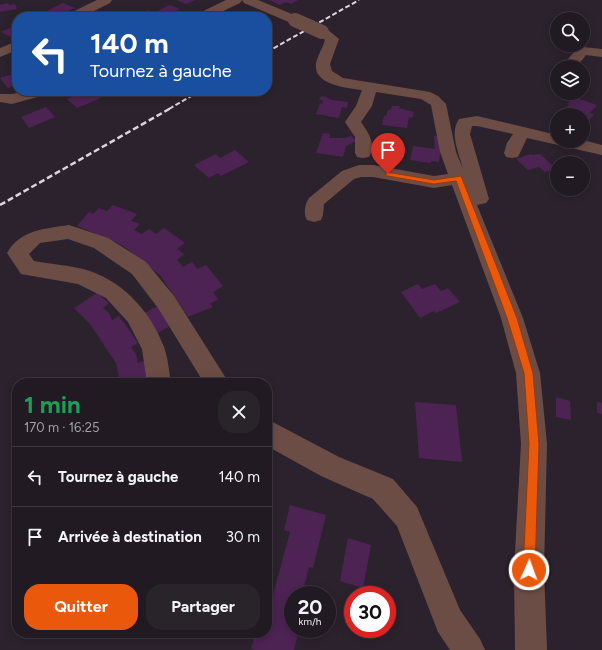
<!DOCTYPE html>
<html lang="fr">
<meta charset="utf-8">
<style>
:root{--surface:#211a22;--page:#29232a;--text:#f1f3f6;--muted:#a2a1a5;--line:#3e3840;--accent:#ea580c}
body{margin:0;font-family:Figtree,sans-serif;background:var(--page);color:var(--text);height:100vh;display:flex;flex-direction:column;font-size:15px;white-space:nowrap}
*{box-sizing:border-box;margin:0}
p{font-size:13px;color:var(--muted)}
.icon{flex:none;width:22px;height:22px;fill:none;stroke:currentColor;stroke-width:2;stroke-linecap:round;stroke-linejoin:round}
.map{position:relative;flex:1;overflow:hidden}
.drawer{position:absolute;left:12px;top:378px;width:260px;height:260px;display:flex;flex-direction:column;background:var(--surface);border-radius:16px;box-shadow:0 2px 10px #0003,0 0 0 1px var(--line)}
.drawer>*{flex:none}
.hud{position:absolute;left:12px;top:12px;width:260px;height:84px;border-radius:16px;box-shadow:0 2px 10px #0003,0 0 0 1px var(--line);background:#1a4fa0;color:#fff;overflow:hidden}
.fabs{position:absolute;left:550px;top:12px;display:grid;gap:8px}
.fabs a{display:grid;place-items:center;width:40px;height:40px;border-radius:50%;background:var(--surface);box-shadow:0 2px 10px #0003,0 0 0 1px var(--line);font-size:20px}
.speed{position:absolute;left:284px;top:586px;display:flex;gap:8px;font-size:20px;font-weight:700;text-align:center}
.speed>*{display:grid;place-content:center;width:52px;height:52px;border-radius:50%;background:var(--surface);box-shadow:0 2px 10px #0003,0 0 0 1px var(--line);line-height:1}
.speed small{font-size:10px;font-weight:400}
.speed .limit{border:6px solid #d22;background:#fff;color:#111}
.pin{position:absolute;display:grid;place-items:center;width:34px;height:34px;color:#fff;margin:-41px -17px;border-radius:50% 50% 50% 0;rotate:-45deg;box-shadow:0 0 4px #0007}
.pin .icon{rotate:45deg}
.me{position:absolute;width:44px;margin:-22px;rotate:2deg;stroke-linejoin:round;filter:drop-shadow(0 0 3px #0008)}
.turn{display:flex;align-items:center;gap:14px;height:84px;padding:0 12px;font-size:18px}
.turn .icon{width:52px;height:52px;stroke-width:2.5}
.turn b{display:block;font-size:28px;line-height:34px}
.round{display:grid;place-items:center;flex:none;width:42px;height:42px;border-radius:16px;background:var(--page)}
.overview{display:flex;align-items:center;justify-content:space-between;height:68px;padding:0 12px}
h1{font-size:24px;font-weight:700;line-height:30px;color:#1e9e55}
.primary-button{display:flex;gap:8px;margin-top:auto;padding:8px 12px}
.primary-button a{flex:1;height:46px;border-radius:16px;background:var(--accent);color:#fff;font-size:16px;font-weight:700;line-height:46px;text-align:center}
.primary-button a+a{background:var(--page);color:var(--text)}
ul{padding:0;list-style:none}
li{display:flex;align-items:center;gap:12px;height:60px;padding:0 12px;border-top:1px solid var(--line)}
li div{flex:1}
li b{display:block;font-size:15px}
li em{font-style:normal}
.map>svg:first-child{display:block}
.building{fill:#4d2354}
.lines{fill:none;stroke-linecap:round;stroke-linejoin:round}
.minor{fill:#6c4d46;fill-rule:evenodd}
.rail-far1{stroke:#dcd5dd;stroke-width:2;stroke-dasharray:5 2.5;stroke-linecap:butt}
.rail{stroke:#dcd5dd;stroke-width:2.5;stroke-dasharray:6 3;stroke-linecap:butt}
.minor-bridge{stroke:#6c4d46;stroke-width:14}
.route{fill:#ea580c;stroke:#983908}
</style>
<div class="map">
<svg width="602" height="650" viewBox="0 0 602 650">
<rect width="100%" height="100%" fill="#2c222d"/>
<g class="building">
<polygon points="176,0 195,0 186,4"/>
<polygon points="269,0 298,0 291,4 286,2 280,5"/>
<polygon points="8,3 9,5 15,4 17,9 0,12 0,5"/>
<polygon points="63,3 75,8 55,17 43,13"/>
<polygon points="170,5 180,9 165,17 159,15 155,17 133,17 148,10 154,13"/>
<polygon points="244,13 253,17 235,17"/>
<polygon points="17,25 17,35 13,38 1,32"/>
<polygon points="17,73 17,84 8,88 0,78"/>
<polygon points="87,91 92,91 101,98 77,108 67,99"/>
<polygon points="321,96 327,97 327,98 332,100 348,102 347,108 342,107 339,118 316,114 320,103 322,104 323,100 319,100"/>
<polygon points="574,97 597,105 590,113 594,115 583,127 583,115 566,115 569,111 565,109 569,105 567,104"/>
<polygon points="392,106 400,106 399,108 414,112 412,118 409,117 407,128 382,125 384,116 386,116 388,110 391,110"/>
<polygon points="46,107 55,117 29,128 21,117"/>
<polygon points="558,112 565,115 557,115 557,121 551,119"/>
<polygon points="323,133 330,134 329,138 345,138 351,136 357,141 346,146 343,157 316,153"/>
<polygon points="434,136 442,136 439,162 431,161 431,163 410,160 413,146 435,149"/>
<polygon points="235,150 249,162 221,176 218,173 209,178 194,165 216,154 220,158"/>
<polygon points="531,154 533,155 540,154 556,169 545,172 539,167 528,170 516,159"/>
<polygon points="113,205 137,214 131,221 140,224 134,230 142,234 149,229 156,234 164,228 185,243 177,249 184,254 177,260 183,267 192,262 197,269 206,265 223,286 213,292 218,299 210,304 213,307 188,317 160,275 122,245 77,226 89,212 93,214 99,208 107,211"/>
<polygon points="418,284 422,289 435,284 441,291 448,288 460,302 436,313 434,311 420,318 401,292"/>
<polygon points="97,293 109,303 103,308 109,313 112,320 119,316 138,343 131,347 136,354 138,363 146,360 151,383 120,383 116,363 90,324 74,308"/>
<polygon points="157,306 170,326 156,334 143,314"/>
<polygon points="556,397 570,401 571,420 556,417"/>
<polygon points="415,402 456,405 462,462 419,458"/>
<polygon points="597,402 602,403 602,414 597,413"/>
<polygon points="290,505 326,515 313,568 309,567 302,595 293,595 293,629 299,629 294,650 255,650 251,649 255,633 267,633 267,617 290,532 284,530"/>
<polygon points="348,538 371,545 363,588 340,581"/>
</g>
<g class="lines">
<g class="minor">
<polygon points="97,0 112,0 110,3 82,17 66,17 68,14"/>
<polygon points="226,0 242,0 240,3 211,17 195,17 197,14"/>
<polygon points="242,0 258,0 299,17 301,20 299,23 291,23 244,3"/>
<path d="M322,28l5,1 12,10 -9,25 2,7 11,7 87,14 8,4 8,8 10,48 7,17c-4,-16 -14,-36 -4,-50l18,-3 80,19v6l26,-1 19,5v10l-75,-17 -9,19 -6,1 -6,-1 -2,-4 3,-10 6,-9 -36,-8h-5l-2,8 19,65 -3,4 -9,2 46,113 17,55 7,71 -3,126 3,80h-32l-1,-80 7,-126 -5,-71 -15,-55 -49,-133 -18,3 -61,-11h-12l-7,2 -30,25 -1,11 -2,5 -7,2 -7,-2c-4,-7 -2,-16 2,-22l33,-27 17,-6h14l61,11 14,-2 -8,-22 -9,-47 -10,-6 -45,-7 -4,14 -11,16c7,10 16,23 8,35l-6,1 -6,-1 -2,-4v-16l-10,-15 11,-16 6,-16c-14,-2 -49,-5 -46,-26 1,-8 7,-16 9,-24l-9,-8 1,-3z"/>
<polygon points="17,41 17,50 0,57 0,48"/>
<path d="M583,47l19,2v8l-16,-2c-5,7 -8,11 -17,9l-2,-3c4,-6 9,-12 16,-14z"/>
<polygon points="26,91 51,91 49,94 12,104 0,102 0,94 12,94"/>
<path d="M69,225l39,13 38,24 28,34 55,87h-25l-46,-75 -26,-34 -38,-26 -26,-9 -28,4 -11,11 5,7c16,3 33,4 49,8 38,10 67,41 81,78 4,11 5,24 7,36h-24l-5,-34 -14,-27 -22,-24 -28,-14 -57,-10 -14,-21c14,-24 38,-24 62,-28z"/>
<polygon points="267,419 339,457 393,479 417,507 460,610 480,639 485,650 450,650 438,632 397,526 373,499 321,476 267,446"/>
</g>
<g class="rail-far1">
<polyline points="267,52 359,0"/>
<polyline points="169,109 200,91"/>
</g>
<polyline class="rail" points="0,205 171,108"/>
<polyline class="minor-bridge" points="295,20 322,32"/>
</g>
<polygon class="route" points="386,172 434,180 461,176 517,318 533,373 539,444 535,570 533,574 529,576 524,574 523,570 529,444 524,373 507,318 456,181 434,184 388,176 386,176"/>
</svg>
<div class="fabs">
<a><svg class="icon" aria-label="search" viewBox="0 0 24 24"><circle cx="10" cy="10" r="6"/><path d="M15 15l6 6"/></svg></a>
<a><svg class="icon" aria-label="layers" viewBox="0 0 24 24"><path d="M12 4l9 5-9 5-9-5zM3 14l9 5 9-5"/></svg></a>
<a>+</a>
<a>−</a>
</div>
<div class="speed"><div>20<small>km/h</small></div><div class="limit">30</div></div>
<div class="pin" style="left:388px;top:174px;background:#d93025"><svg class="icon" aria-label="arrive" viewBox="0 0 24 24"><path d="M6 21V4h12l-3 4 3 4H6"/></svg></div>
<svg class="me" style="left:529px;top:570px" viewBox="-20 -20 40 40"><circle r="17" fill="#ea580c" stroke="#fff" stroke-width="3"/><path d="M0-11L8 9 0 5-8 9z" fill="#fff"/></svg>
<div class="hud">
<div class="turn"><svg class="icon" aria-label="left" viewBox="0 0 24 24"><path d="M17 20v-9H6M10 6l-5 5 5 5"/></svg><div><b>140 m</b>Tournez à gauche</div></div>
</div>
<section class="drawer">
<div class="overview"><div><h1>1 min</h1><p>170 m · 16:25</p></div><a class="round"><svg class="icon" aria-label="close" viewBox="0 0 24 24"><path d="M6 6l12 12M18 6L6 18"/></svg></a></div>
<ul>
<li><svg class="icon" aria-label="left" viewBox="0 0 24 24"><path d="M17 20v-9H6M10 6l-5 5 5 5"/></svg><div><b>Tournez à gauche</b></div><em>140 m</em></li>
<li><svg class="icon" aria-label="arrive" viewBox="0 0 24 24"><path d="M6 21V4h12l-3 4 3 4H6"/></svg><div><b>Arrivée à destination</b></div><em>30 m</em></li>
</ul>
<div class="primary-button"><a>Quitter</a><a>Partager</a></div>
</section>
</div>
